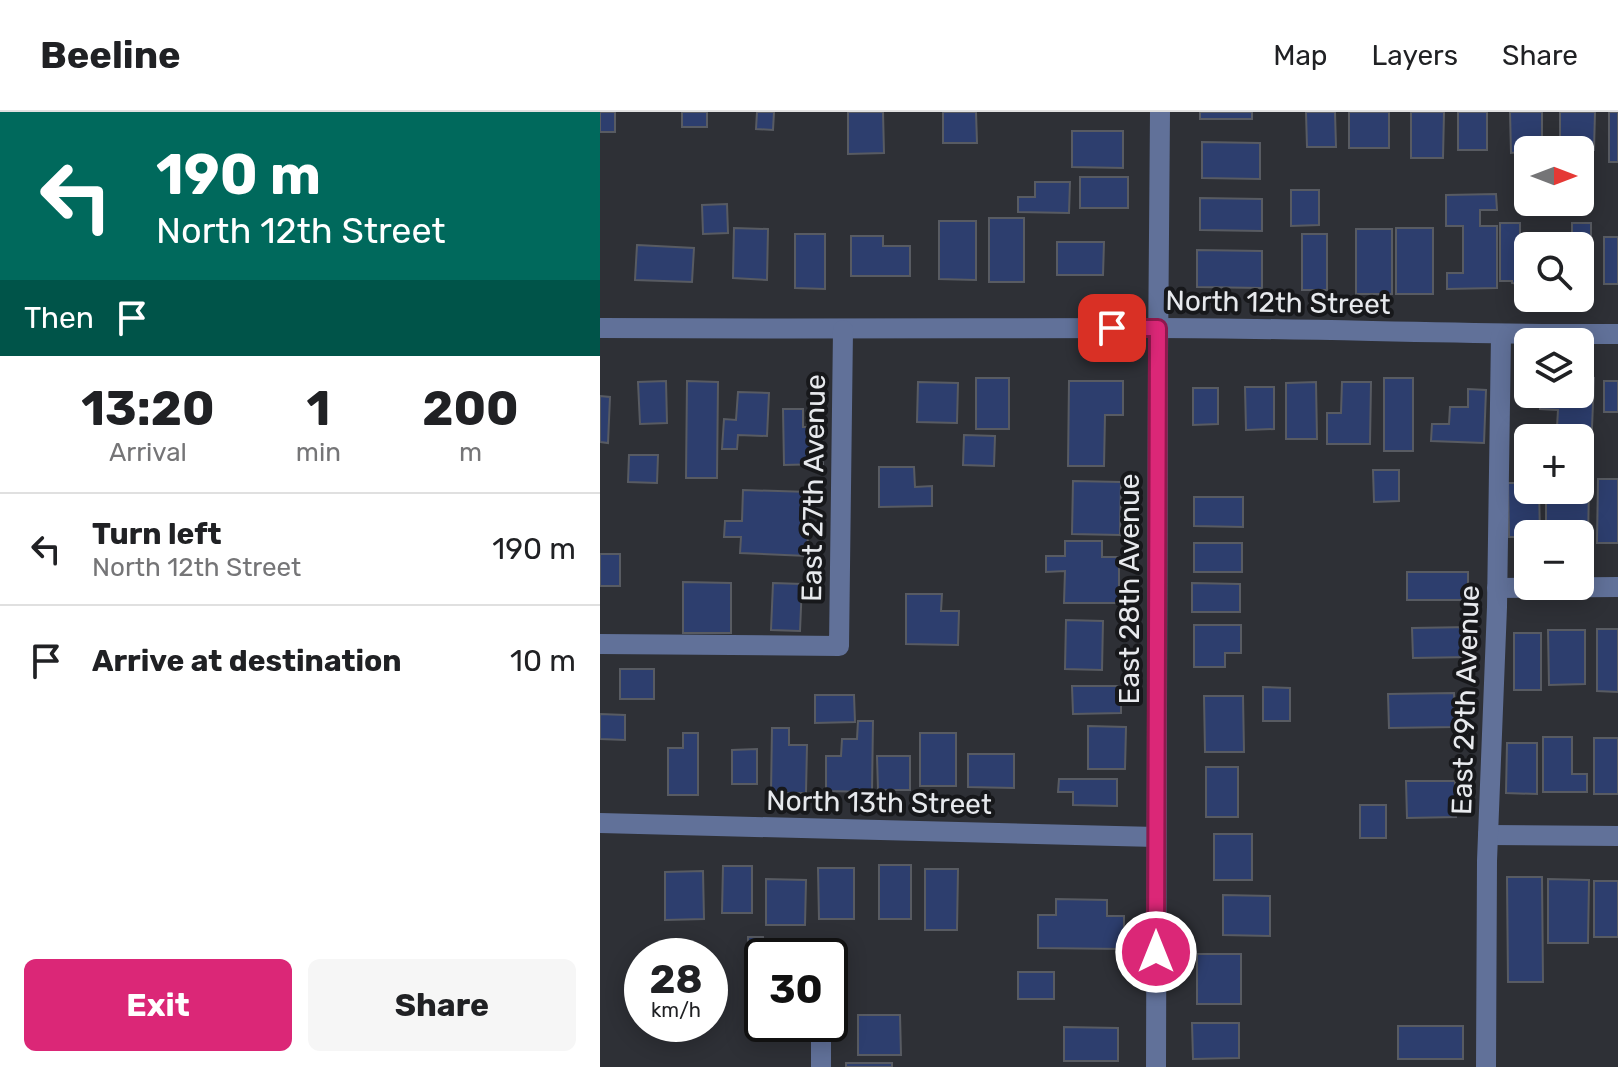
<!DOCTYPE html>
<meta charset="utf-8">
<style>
:root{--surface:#fff;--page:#f6f6f6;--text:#202124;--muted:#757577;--line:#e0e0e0;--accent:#db2777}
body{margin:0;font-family:Rubik,sans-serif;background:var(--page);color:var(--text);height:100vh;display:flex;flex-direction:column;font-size:30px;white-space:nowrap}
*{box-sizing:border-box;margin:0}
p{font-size:26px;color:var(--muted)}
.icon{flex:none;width:44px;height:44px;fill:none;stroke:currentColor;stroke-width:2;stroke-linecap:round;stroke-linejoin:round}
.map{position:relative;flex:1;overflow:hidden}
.drawer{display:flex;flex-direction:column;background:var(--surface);width:600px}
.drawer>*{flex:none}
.hud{background:#00695c;color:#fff;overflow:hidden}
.needle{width:52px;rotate:90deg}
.controls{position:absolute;left:914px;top:24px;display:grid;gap:16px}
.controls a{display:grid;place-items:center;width:80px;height:80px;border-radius:12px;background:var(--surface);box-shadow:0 4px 20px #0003;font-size:40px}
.speed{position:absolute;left:24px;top:826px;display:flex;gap:16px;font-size:40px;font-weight:700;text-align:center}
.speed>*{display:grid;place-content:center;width:104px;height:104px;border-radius:50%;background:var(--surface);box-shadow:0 4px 20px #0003;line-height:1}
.speed small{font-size:20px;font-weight:400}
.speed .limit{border:4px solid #111;border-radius:12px;background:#fff;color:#111}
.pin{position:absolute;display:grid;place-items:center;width:68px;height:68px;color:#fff;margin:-34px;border-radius:16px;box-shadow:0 4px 12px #0006}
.me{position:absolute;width:88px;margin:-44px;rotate:0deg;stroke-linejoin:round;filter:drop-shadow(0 0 6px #0008)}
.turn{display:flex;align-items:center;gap:28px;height:168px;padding:0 24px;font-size:36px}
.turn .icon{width:104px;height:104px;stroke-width:2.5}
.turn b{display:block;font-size:56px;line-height:68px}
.then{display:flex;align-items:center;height:76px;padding:0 24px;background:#0003;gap:16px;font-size:30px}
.eta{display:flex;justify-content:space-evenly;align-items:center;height:136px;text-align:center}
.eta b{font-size:48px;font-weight:700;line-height:56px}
.cta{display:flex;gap:16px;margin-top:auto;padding:16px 24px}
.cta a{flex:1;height:92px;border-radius:12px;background:var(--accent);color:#fff;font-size:32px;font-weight:700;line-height:92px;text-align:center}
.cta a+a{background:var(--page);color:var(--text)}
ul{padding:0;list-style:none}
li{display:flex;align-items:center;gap:24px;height:112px;padding:0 24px;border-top:2px solid var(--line)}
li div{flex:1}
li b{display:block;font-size:30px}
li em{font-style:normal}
header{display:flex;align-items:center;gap:48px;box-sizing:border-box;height:112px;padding:0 40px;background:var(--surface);border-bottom:2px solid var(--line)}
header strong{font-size:38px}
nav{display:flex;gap:44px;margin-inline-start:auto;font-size:28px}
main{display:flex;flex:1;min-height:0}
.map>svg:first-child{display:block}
.building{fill:#2d3e6e;stroke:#585b62;stroke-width:2}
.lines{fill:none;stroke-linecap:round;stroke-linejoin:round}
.minor{stroke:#617199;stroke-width:20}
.route-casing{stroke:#8e194d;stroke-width:20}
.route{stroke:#db2777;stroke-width:14}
.labels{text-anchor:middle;stroke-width:8;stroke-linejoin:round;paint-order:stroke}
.street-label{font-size:28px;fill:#e7e9ed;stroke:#17181b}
</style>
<header>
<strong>Beeline</strong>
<nav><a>Map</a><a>Layers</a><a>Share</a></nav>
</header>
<main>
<section class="drawer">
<div class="hud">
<div class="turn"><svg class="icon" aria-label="left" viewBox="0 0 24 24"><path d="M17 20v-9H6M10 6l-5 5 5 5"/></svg><div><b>190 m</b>North 12th Street</div></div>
<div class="then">Then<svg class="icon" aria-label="arrive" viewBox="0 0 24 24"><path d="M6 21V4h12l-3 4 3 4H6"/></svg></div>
</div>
<div class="eta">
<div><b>13:20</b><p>Arrival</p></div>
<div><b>1</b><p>min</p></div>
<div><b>200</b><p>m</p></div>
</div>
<ul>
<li><svg class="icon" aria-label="left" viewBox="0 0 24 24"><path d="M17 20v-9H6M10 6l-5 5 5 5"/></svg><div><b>Turn left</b><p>North 12th Street</p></div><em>190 m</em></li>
<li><svg class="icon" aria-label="arrive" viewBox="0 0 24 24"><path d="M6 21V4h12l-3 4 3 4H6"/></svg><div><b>Arrive at destination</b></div><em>10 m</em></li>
</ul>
<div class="cta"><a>Exit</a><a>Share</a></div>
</section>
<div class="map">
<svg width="1018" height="955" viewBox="0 0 1018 955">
<rect width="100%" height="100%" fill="#2e3036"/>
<g class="building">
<rect x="0" y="0" width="15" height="20"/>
<rect x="82" y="0" width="25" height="15"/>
<polygon points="157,0 174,0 173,18 156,17"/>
<polygon points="248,0 283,0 284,41 248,42"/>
<polygon points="343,0 376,0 377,31 343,31"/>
<rect x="600" y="0" width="52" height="7"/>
<polygon points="706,0 735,0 736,35 707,35"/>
<rect x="749" y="0" width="40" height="36"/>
<polygon points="811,0 844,0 843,46 811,46"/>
<rect x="858" y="0" width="29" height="38"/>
<polygon points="910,0 942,0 942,38 911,41"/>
<polygon points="960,0 995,0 994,38 960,37"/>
<rect x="1009" y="0" width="9" height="50"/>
<polygon points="472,19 523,19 523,56 472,55"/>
<polygon points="602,30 660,31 660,67 602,66"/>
<rect x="480" y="65" width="48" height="31"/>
<polygon points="435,70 470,70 469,101 418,100 418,85 435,85"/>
<polygon points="691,78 719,78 719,113 691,114"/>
<polygon points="896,82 897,98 880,98 880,114 897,114 897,176 847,177 847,161 863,161 863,114 846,114 846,83"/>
<polygon points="600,86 662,87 662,119 600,118"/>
<polygon points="127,92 128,121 103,122 102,93"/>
<rect x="389" y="106" width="35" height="64"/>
<polygon points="339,109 376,109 376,168 339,167"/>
<polygon points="900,111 920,111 920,122 940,122 940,134 928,134 928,174 912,171 912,169 900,169"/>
<polygon points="972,111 991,111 991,170 980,170 980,134 951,134 951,123 972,123"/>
<polygon points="134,116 168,117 167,168 133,166"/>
<rect x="796" y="116" width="37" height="66"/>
<rect x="756" y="117" width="36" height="65"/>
<polygon points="195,122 225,122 225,177 195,176"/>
<rect x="702" y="122" width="25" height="56"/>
<polygon points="251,124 283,124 283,134 310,134 310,164 251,164"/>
<rect x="1004" y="125" width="14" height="47"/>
<polygon points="457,130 504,130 503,163 457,163"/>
<polygon points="37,133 94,136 92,170 35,168"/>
<polygon points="597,138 662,139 662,176 597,175"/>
<polygon points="980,265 994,266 992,316 957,315 958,298 940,297 941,282 980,282"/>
<rect x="376" y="266" width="33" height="51"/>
<rect x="784" y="266" width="29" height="73"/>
<polygon points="66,269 67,311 40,312 38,270"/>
<polygon points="87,269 118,270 117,366 86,366"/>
<polygon points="469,269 523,269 523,303 505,303 504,354 468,354"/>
<rect x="1004" y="269" width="14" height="31"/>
<polygon points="318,270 358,271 357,311 317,310"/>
<polygon points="716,270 717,327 686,327 686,271"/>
<polygon points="742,270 771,270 770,332 727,332 727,301 741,301"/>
<polygon points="645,275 674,275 674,317 646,318"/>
<polygon points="593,276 618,276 618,312 593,313"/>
<polygon points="868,277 886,278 884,331 831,329 832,312 849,312 850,295 868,295"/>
<polygon points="138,280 169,281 167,324 138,323 137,337 122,337 124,307 136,308"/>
<polygon points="0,284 10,285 8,331 0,330"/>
<polygon points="183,297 203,297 203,315 222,315 223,352 184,353"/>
<polygon points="364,323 395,324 394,354 363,353"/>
<polygon points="29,343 58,343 57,371 28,370"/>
<polygon points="279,355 314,355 315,375 332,374 332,394 279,395"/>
<polygon points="773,358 799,358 799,389 774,390"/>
<polygon points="998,367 1018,367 1018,431 997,431"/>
<polygon points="473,369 521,370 520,423 472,422"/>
<polygon points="908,371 928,371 928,378 939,378 940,422 928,422 928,425 909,425"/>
<polygon points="980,373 989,373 988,430 980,430 980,422 946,422 946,378 980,378"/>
<polygon points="143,378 210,380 207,444 140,441 141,425 124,425 125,409 142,409"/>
<polygon points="594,385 643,385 643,415 594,414"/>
<polygon points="465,429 502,429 502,445 519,445 519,491 464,491 465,459 446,460 446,444 465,444"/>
<rect x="594" y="431" width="48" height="29"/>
<rect x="0" y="442" width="20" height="32"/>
<rect x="807" y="460" width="61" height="28"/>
<polygon points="83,470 131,471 131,521 83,521"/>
<polygon points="173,471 202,472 200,519 171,518"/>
<polygon points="592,471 640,472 640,500 592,500"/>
<polygon points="306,482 342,482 341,499 359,499 358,533 306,532"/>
<polygon points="466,508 503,509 502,558 465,557"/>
<polygon points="594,513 641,513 641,541 625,541 625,555 594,555"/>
<polygon points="870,515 870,545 813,546 812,516"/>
<polygon points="997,517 1018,517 1018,580 997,579"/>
<polygon points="948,518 985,518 985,572 949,573"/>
<rect x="914" y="521" width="27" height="57"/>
<rect x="20" y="557" width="34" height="30"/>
<polygon points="472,574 521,574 521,601 473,602"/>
<polygon points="663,575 690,576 690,609 663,609"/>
<polygon points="854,581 855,615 789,616 788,582"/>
<polygon points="215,583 254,583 255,610 215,611"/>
<polygon points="604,584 643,584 644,640 605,640"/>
<polygon points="0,602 25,603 25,628 0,627"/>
<polygon points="258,609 273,609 272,680 226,679 226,644 241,644 242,627 257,627"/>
<polygon points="488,614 526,615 525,657 488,657"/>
<polygon points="172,616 189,616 189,633 207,633 206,681 171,681"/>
<polygon points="83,621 98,621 98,683 68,683 68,636 83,636"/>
<rect x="320" y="621" width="36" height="53"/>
<polygon points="943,625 972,625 972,662 987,662 987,680 943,680"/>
<rect x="994" y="626" width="24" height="56"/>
<polygon points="907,631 937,631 937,682 906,681"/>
<polygon points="157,637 157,672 132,672 132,638"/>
<polygon points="368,642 414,642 414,676 368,675"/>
<polygon points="277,644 310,644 310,678 278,678"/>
<rect x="606" y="655" width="32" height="50"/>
<polygon points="459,667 517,667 517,694 473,693 473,680 458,680"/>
<polygon points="806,669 855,669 856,705 807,706"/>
<rect x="760" y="693" width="26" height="33"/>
<rect x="614" y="722" width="38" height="46"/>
<rect x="279" y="753" width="32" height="54"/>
<polygon points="123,754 152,754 152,801 122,801"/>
<polygon points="218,756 254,756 254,807 219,807"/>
<polygon points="325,757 358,757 357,818 325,818"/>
<polygon points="103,759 104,807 65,808 65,760"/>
<polygon points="907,765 942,765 943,870 908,870"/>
<polygon points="166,767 206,768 205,813 166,813"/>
<polygon points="948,767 989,768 988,831 948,831"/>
<rect x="994" y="769" width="24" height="56"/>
<polygon points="623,783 670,784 670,824 623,823"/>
<polygon points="456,787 507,788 507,804 524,804 524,837 438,836 438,803 456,803"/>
<polygon points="148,825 163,825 164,840 180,839 180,844 162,844 162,854 148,855"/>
<rect x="597" y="842" width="44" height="50"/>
<rect x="418" y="860" width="36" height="27"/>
<polygon points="258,903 300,903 301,943 258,943"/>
<polygon points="592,911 639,911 639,946 593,947"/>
<rect x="798" y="914" width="65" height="33"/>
<polygon points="464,915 518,916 518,949 464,949"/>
<rect x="246" y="951" width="46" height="4"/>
</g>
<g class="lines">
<g class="minor">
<path d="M0,216c186,1 372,0 558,0 153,0 306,7 460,6"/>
<polyline points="897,476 1018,475"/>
<polyline points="0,532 239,534 243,218"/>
<polyline points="0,711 556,725"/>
<polyline points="888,723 1018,724"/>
<polyline points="221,955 221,912"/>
<polyline points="556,955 558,245 560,0"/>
<polyline points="886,955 887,749 897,495 901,223"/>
</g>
</g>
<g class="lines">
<defs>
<polyline id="route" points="512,216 558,216 556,840"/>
</defs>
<use href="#route" class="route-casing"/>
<use href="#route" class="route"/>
</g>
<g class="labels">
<g class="street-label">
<text transform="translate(678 190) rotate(1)" y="10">North 12th Street</text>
<text transform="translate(213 376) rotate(-89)" y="10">East 27th Avenue</text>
<text transform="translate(529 477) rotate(-90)" y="10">East 28th Avenue</text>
<text transform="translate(865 588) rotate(-88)" y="10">East 29th Avenue</text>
<text transform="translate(279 690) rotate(1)" y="10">North 13th Street</text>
</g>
</g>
</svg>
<div class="controls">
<a><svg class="needle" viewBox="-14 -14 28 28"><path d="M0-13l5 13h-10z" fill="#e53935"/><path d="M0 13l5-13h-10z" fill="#757577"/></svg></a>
<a><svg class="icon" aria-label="search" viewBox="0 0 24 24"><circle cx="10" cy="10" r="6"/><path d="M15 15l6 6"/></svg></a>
<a><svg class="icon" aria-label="layers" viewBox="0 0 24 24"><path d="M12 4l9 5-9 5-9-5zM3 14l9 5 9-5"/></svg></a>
<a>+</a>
<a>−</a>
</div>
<div class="speed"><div>28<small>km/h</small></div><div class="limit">30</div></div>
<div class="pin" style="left:512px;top:216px;background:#d93025"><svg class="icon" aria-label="arrive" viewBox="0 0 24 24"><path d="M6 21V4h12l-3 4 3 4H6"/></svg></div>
<svg class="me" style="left:556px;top:840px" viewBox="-20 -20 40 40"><circle r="17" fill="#db2777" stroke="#fff" stroke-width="3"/><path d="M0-11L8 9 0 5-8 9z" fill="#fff"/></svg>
</div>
</main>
